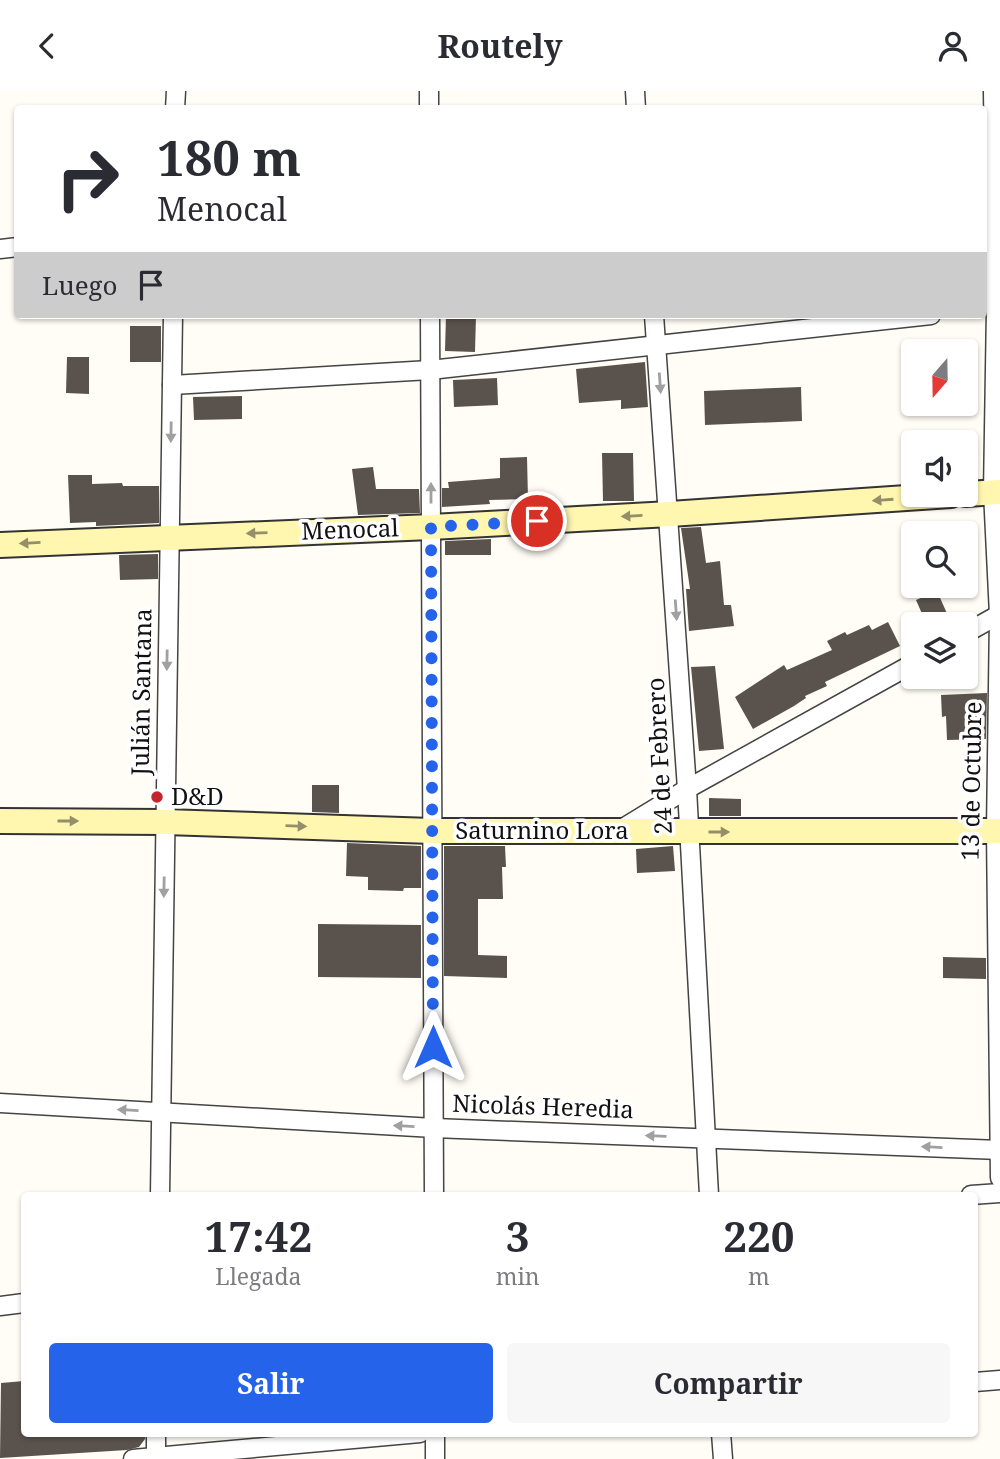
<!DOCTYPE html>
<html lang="es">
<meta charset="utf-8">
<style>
:root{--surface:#fff;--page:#f7f7f7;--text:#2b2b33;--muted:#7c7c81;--accent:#2563eb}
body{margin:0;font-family:"Noto Serif",serif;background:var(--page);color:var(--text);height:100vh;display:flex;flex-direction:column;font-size:26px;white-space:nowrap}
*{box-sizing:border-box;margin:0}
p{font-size:23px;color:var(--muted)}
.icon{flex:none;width:38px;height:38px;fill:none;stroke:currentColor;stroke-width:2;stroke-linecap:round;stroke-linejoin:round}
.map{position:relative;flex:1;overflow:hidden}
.drawer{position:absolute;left:21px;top:1101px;width:957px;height:245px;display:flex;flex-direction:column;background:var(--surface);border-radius:7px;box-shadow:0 2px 5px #0004}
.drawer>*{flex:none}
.hud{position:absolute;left:14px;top:14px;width:973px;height:214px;border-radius:7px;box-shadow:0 2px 5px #0004;background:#fff;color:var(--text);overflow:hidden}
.needle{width:46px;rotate:200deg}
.fabs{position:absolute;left:901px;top:248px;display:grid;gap:14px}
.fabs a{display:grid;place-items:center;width:77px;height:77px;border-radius:7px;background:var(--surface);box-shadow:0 2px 5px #0004;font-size:35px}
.pin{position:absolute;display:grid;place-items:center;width:60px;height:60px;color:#fff;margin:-30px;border:4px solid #fff;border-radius:50%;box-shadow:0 2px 7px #0007}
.me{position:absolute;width:77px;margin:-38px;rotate:0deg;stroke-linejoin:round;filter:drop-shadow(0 0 5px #0008)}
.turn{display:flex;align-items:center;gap:24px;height:147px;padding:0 28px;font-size:32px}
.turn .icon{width:91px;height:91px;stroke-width:2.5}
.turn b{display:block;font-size:49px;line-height:60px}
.then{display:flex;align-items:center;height:66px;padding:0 28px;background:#0003;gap:14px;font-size:26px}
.eta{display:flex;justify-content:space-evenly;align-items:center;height:119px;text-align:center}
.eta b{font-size:42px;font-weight:700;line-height:49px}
.primary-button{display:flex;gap:14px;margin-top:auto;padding:14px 28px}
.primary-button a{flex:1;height:80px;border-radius:7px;background:var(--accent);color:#fff;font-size:28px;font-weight:700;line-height:80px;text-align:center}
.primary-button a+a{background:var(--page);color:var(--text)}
header{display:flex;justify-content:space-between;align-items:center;height:91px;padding:0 28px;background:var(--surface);font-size:32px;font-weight:700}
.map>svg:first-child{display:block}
.building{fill:#5a524d}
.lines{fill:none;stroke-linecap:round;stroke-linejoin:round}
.street-casing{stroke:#444;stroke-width:21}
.secondary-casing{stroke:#333;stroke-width:28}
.street{stroke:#fff;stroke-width:18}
.secondary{stroke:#fff6b0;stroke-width:24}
.oneway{fill:#a0a0a0}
.oneway2{fill:#948f68}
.route{stroke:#2563eb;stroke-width:12;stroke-dasharray:0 21.6}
.poi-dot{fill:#c4262e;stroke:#fff;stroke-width:2.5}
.labels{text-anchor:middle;stroke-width:7;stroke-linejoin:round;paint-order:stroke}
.street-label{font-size:24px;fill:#111;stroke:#fff}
.poi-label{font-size:24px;fill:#111;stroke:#fff;text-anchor:start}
</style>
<header><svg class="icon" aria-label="back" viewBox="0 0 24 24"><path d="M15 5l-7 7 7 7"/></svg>Routely<svg class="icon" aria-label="person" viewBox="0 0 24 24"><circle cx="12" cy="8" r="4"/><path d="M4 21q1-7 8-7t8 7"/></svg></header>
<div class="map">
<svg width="1000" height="1368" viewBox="0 0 1000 1368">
<rect width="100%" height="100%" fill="#fffdf5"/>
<g class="building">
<polygon points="446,224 476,224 475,261 445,260"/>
<rect x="130" y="235" width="31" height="36"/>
<polygon points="67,266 89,266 89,303 66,302"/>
<polygon points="645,271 648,316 621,318 621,309 579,312 576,278"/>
<polygon points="497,287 498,314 454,316 453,289"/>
<polygon points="801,296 802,330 705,334 704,300"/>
<polygon points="242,305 242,328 194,329 193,306"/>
<polygon points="602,362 633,362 634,410 603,410"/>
<polygon points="527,366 528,408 489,409 490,413 442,416 442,397 449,397 448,391 500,387 500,367"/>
<polygon points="373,376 376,398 419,398 420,422 358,424 352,378"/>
<polygon points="68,384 92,384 92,393 122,392 123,395 159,395 159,432 96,435 96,431 70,432"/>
<polygon points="701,436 706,472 720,470 724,514 731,514 734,535 689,540 686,498 690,498 681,437"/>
<polygon points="491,448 491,464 445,464 445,450"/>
<polygon points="158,463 158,488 120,489 119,464"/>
<polygon points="937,500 949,527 934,534 927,534 916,509"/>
<polygon points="888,531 900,555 825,591 827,595 805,605 806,607 794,615 753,638 735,606 784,574 787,579 832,559 827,550 845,541 847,544 869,534 872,539"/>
<polygon points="715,575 724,658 699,660 691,576"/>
<polygon points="987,602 986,648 947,649 946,625 942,626 941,604"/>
<polygon points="312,694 339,694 339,722 312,721"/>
<polygon points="709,707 741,708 741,725 709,725"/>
<polygon points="347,752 421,755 421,797 404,797 403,800 368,799 368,786 346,785"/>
<polygon points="444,755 505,755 506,776 502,776 503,808 478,808 478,864 507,865 507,887 444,885"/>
<polygon points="673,755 675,780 637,782 636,758"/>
<polygon points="318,833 421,834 421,887 318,886"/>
<polygon points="943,866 986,867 986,888 943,887"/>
<polygon points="24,1290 24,1342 145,1342 145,1348 139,1356 127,1359 0,1367 1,1292"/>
</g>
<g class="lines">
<defs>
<g id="street">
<polyline points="429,0 429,18"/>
<polyline points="635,0 636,18"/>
<polyline points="993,0 996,217 993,401 999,524 996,740 1000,1087"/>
<polyline points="175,18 176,0"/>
<polyline points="0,158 18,156"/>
<polyline points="430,224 434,1104"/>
<polyline points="654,224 687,698 709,1104"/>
<polyline points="172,294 430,279 931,224"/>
<polyline points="966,542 1000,523"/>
<polyline points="620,739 687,698 914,572"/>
<polyline points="0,1012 434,1037 1000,1059"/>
<polyline points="160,1104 173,224"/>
<polyline points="971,1104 1000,1102"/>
<polyline points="0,1215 24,1212"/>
<polyline points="975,1291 1000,1289"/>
<polyline points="721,1342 723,1368"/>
<polyline points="133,1368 420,1342"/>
<polyline points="156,1368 156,1342"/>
<polyline points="435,1368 435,1342"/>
</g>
<g id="secondary">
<polyline points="966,403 1000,401"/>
<polyline points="0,454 431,436 670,423 951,404"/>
<polyline points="0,730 165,731 432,740 1000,740"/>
</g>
</defs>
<use href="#street" class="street-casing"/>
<use href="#secondary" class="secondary-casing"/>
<use href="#street" class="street"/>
<use href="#secondary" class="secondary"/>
</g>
<defs><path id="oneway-solid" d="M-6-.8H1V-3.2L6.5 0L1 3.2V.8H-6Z" transform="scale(1.75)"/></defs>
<g class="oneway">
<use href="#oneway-solid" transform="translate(660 292) rotate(86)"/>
<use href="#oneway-solid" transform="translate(171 341) rotate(91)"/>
<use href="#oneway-solid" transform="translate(431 402) rotate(-90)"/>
<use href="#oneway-solid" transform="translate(676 519) rotate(86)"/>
<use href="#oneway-solid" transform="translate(167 569) rotate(91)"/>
<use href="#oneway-solid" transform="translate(164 796) rotate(91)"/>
<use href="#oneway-solid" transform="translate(128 1019) rotate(-177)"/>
<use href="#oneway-solid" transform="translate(404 1035) rotate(-177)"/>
<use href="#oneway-solid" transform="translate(656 1045) rotate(-178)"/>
<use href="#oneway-solid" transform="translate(932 1056) rotate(-177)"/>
</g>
<g class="oneway2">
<use href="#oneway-solid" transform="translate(883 409) rotate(176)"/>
<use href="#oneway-solid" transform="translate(632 425) rotate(177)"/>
<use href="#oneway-solid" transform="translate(257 442) rotate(178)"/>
<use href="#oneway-solid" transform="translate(30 452) rotate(177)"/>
<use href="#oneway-solid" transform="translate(68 730)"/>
<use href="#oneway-solid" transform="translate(296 735) rotate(2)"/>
<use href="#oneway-solid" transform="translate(719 741)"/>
</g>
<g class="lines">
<polyline class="route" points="433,956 431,436 537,430"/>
</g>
<circle class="poi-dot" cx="157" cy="706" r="7"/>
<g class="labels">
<g class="street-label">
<text transform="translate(350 439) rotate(-2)" y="8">Menocal</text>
<text transform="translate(142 601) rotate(-89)" y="8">Julián Santana</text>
<text transform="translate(660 665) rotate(-93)" y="8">24 de Febrero</text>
<text transform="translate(972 690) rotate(-89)" y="8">13 de Octubre</text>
<text x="542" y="748">Saturnino Lora</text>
<text transform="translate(543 1016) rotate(2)" y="8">Nicolás Heredia</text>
</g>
<g class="poi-label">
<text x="171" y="714">D&amp;D</text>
</g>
</g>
</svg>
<div class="fabs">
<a><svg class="needle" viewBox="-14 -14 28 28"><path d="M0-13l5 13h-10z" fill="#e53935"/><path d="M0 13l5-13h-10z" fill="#7c7c81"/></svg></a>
<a><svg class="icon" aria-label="sound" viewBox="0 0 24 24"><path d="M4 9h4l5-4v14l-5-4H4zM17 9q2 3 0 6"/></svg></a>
<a><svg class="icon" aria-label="search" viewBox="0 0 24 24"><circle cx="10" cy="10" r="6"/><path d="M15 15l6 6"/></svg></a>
<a><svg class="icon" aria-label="layers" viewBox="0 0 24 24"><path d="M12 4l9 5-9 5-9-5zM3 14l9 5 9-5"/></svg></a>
</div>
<div class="pin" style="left:537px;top:430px;background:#d93025"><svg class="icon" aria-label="arrive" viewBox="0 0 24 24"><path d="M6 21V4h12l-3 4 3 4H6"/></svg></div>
<svg class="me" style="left:433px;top:956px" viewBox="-20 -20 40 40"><path d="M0-17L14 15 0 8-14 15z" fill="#2563eb" stroke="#fff" stroke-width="4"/></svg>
<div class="hud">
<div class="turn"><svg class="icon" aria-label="right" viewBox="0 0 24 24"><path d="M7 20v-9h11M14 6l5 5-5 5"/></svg><div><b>180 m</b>Menocal</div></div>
<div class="then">Luego<svg class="icon" aria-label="arrive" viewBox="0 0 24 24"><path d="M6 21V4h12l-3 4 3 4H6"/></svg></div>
</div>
<section class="drawer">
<div class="eta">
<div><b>17:42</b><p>Llegada</p></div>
<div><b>3</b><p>min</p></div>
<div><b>220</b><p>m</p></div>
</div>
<div class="primary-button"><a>Salir</a><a>Compartir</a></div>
</section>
</div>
